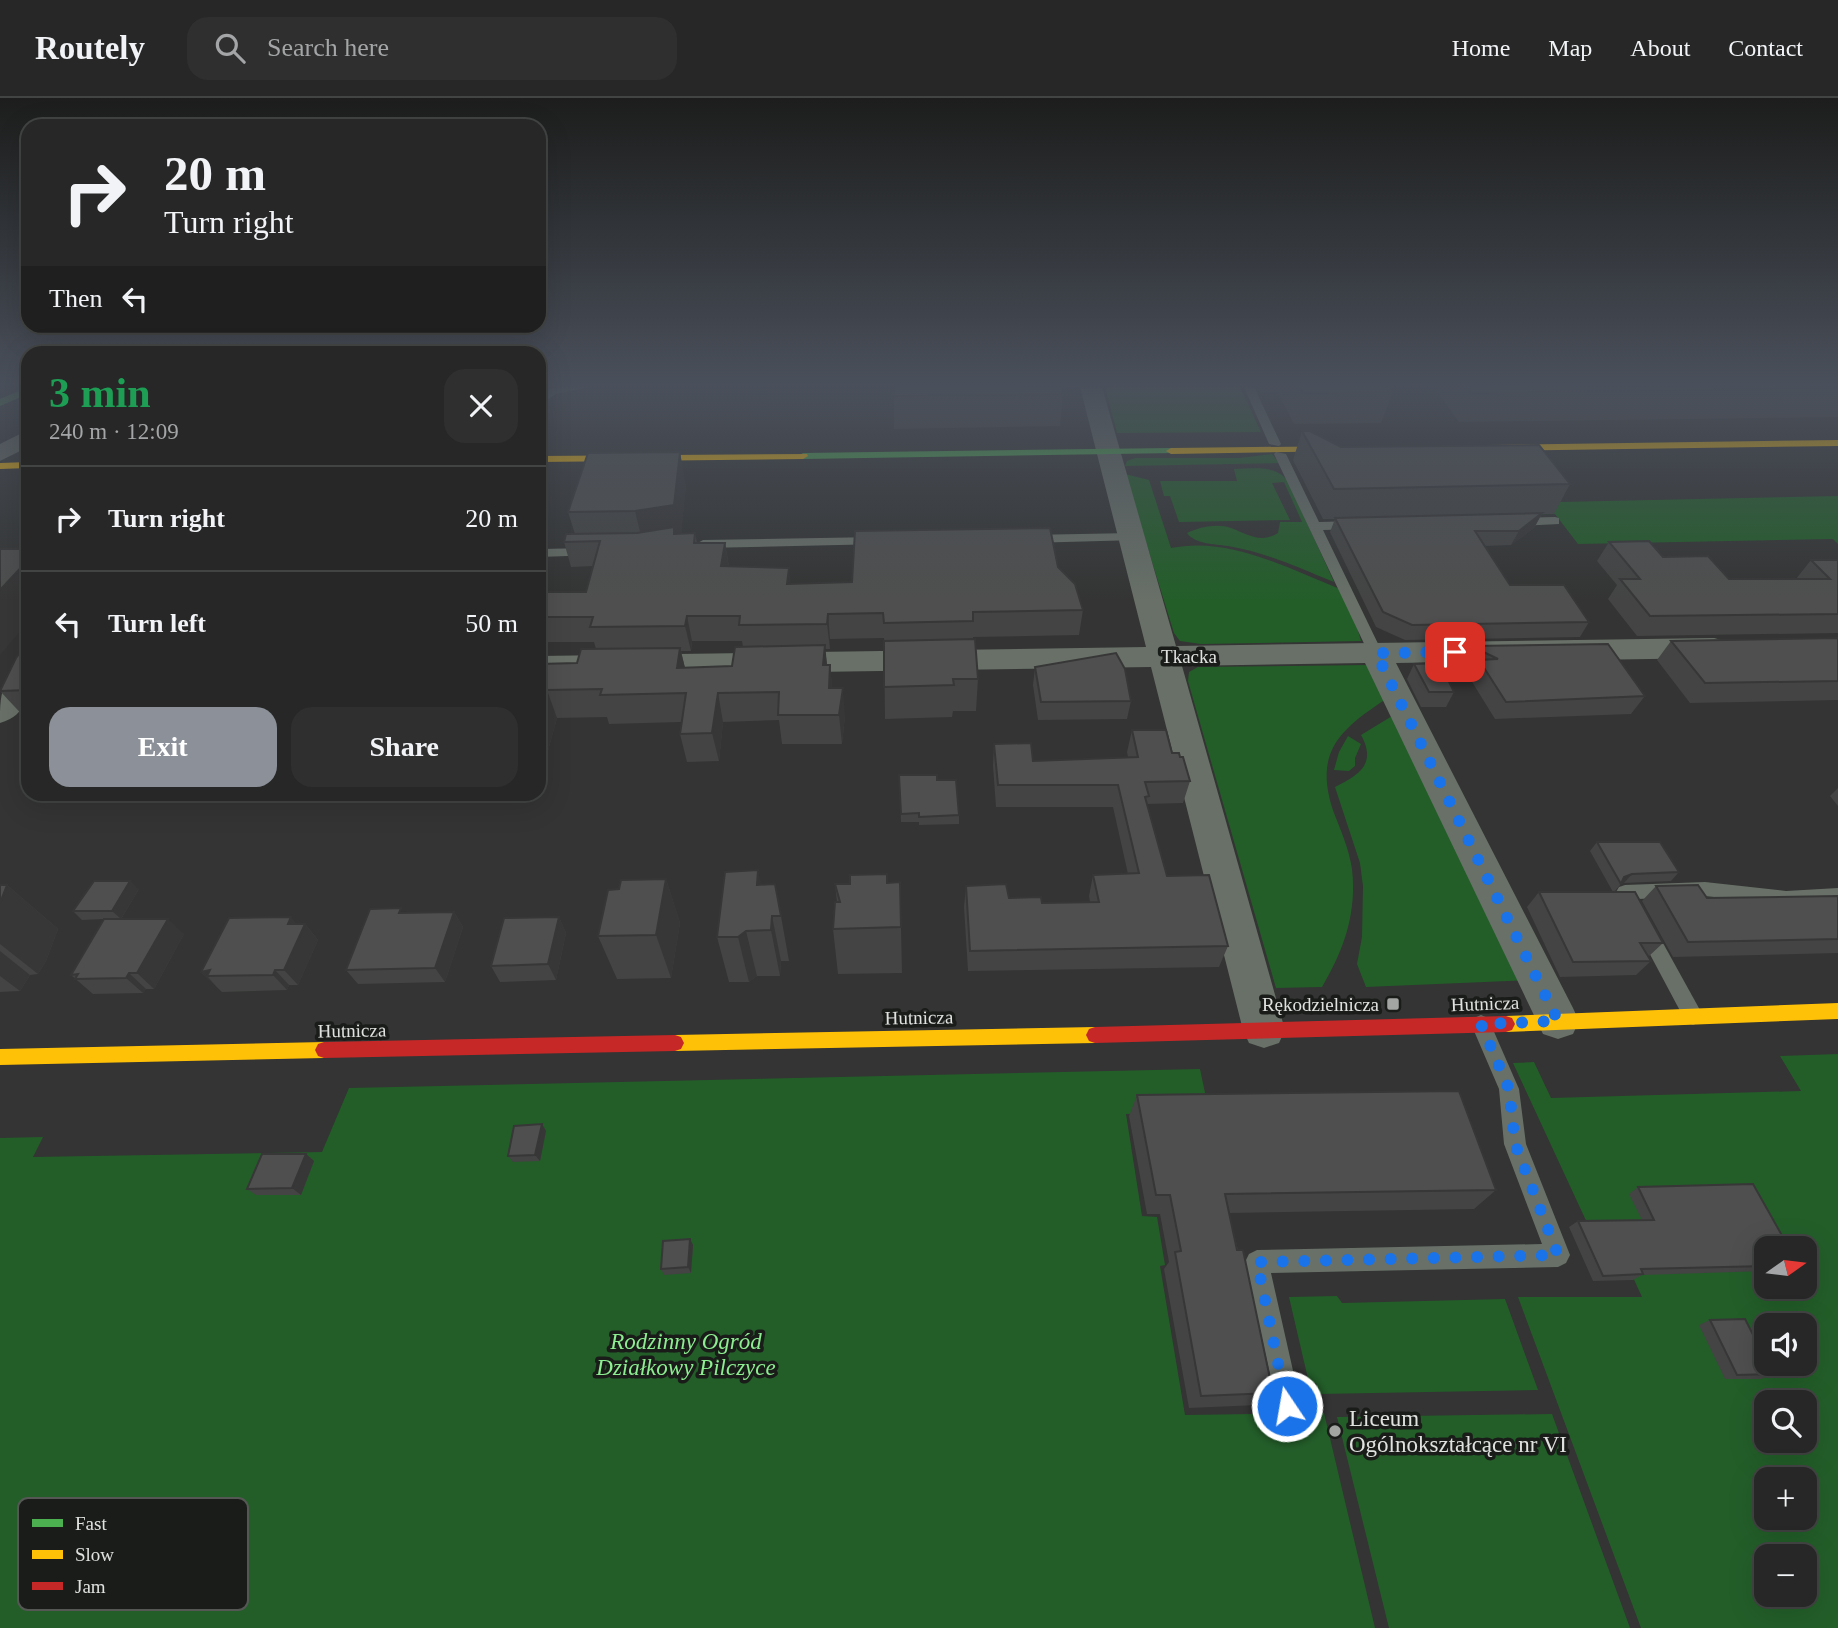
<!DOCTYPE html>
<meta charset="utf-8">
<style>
:root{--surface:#262726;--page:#2e2f2e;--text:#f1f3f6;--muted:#a4a5a7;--line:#424443;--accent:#8c9099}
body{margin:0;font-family:Georgia,serif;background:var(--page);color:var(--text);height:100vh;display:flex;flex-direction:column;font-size:26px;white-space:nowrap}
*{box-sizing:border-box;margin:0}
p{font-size:23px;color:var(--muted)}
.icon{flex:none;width:38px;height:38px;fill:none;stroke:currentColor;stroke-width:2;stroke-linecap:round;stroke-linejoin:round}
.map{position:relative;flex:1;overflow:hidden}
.side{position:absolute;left:21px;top:248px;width:525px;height:455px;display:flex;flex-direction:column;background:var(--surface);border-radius:21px;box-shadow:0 7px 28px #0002,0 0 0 2px var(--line)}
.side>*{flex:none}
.guide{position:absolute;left:21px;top:21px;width:525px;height:214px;border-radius:21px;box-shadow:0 7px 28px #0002,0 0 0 2px var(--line);background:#262726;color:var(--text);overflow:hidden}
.needle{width:46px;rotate:76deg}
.fabs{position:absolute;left:1754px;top:1138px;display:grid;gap:14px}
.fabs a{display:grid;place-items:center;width:63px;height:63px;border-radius:14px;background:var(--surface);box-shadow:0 7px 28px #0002,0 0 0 2px var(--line);font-size:35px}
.pin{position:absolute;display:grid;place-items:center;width:60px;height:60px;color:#fff;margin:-30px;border-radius:14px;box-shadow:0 4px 10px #0006}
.me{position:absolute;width:77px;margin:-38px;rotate:348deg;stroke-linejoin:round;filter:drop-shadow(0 0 5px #0008)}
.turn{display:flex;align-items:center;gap:24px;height:147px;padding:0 28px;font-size:32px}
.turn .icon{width:91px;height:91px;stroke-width:2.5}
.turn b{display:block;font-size:49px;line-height:60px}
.then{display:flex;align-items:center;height:66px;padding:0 28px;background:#0003;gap:14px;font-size:26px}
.round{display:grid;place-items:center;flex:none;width:74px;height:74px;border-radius:21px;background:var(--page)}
.overview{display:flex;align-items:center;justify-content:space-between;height:119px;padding:0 28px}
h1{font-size:42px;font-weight:700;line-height:52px;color:#1e9e55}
.primary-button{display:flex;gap:14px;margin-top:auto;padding:14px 28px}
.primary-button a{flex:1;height:80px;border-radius:21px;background:var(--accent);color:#fff;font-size:28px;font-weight:700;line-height:80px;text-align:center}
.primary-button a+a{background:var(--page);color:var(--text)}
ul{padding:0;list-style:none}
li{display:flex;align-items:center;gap:21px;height:105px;padding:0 28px;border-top:2px solid var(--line)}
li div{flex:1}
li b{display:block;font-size:26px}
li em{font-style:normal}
header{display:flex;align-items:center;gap:42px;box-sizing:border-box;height:98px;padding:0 35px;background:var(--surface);border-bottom:2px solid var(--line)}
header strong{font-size:33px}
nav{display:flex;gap:38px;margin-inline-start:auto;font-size:24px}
.search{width:490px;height:63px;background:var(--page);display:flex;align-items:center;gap:18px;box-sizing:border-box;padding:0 24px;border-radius:21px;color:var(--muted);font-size:26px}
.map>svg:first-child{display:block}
.green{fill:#235e29;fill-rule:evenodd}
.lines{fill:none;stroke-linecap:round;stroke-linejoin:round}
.lane{fill:#687068;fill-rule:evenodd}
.street{fill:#687068;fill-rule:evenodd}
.fast{fill:#4caf50;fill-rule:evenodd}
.slow{fill:#ffc107;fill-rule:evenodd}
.jam{fill:#c62828;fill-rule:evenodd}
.wall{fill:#434443;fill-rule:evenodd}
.shaded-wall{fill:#373737}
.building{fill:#4e4f4e;stroke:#373737;stroke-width:2}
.route{stroke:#1a73e8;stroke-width:12;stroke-dasharray:0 21.6}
.poi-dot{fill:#a3a5a3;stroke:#1a1c1a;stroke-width:2.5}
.labels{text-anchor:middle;stroke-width:7;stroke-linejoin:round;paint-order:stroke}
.street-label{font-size:19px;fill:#e0e2e0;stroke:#1a1c1a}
.poi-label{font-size:19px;fill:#e0e2e0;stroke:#1a1c1a;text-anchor:end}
.near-park-label{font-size:23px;font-style:italic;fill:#8cee90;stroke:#1a1c1a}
.near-poi-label{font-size:23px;fill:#e0e2e0;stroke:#1a1c1a;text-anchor:start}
.key{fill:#1a1c1a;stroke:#555755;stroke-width:2}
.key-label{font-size:19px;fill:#e0e2e0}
</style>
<header>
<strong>Routely</strong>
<div class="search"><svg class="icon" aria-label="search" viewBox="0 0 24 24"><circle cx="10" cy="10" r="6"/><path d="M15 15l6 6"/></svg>Search here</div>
<nav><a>Home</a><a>Map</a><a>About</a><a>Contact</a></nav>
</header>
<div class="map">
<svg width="1838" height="1530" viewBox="0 0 1838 1530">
<rect width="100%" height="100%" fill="#333433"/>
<g class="green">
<polygon points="1105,289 1240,289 1261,334 1117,335"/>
<polygon points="1272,356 1279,365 1125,368 1127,363 1135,360 1239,360"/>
<path d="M1234,371c20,0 40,-5 54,12l46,101c-35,-14 -69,-30 -106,-36 -14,-2 -33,-2 -41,-13 12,-6 31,-10 44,-5 16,6 30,16 47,5l2,-11h22l-18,-40 -12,1 18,37 -111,2 -9,-26h-6l-4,-15h77z"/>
<path d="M1125,376l24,6 22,68c57,-12 117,20 169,41l14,28 7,24 -160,3 -21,-3 -6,-8z"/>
<polygon points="1838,398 1838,446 1833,441 1578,446 1555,416 1323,420 1319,409"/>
<path d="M1371,567l15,34c-47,31 -73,54 -52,114 7,18 15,36 18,56 5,44 -8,81 -30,118l-46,1 -88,-307 1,-9 9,-5z"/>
<path d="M1397,615l132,267 -163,7 -9,-23 5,-27 1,-51 -3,-23 -25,-76c24,-12 42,-23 26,-52z"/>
<polygon points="1348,638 1361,646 1355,660 1355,668 1349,673 1334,672 1339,654"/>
<path d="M1838,956v574h-197l-123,-331h124l-32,-70h-21l-76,-164 21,-1 17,36 250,-7 -21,-35zM1766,1150h38v38h-38zM1766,1227h38v38h-38zM1766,1304h38v38h-38zM1766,1381h38v38h-38zM1766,1458h38v38h-38z"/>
<polygon points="1200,971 1209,1014 1126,1016 1142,1118 1157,1119 1165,1167 1160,1168 1185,1317 1324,1315 1375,1530 0,1530 0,1040 43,1039 33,1059 322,1054 349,990"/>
<polygon points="1337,1198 1342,1205 1505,1201 1538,1292 1318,1296 1316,1285 1309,1285 1289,1199"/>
<polygon points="1552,1316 1630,1530 1389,1530 1337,1319"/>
</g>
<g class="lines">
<g class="lane">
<polygon points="558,289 590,289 556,296 539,307 539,299 549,291"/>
<polygon points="1244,289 1254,289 1281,346 1279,348 1269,346"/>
<polygon points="1276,354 1286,356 1319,424 1356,423 1362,427 1356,431 1323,432 1383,556 1381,559 1371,559 1369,556 1274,356"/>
<polygon points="1555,419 1559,420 1559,426 1517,428 1511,424 1517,420"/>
<polygon points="1133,435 1139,439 1138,442 1028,445 1022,441 1028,437"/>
<polygon points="878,439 884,443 883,446 703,450 696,446 703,442"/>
<polygon points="591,450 596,451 596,457 539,459 539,451"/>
<polygon points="1705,784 1786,793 1838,790 1838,804 1786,807 1705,798 1638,801 1641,807 1638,812 1632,814 1626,812 1616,794 1619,789 1625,787"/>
<polygon points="1646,824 1653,827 1700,912 1703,918 1700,924 1693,927 1686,924 1637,832 1639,827"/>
<polygon points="1481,917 1488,920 1519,991 1526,1046 1570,1157 1566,1165 1558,1169 1271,1175 1301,1308 1297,1317 1288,1321 1279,1317 1245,1164 1249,1156 1257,1152 1542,1146 1504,1046 1499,991 1471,926 1474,920"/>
</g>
<g class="street">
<polygon points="1080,289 1102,289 1176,548 1714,540 1725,543 1729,550 1725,557 1714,560 1396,565 1573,910 1579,923 1573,936 1558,941 1543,936 1365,565 1182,568 1285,932 1279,945 1264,950 1249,945 1243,932 1151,569 539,578 539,558 1146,549"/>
<polygon points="28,332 28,349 0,363 0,346"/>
<path d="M28,569c0,25 1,48 -28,56 0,-25 0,-49 28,-56z"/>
</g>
<g class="fast">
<polygon points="28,289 28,296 0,308 0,301"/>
<polygon points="1171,350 1176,353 1175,355 803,361 798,358 803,355"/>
</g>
<g class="slow">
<polygon points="1838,342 1838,348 1490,353 1485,350 1490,347"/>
<polygon points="1349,348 1353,349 1353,353 1171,356 1166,353 1171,350"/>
<polygon points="807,356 808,358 803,361 539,364 539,358"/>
<polygon points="28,364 28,370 0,371 0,365"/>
<polygon points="1838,905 1838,921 1506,934 1500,932 1497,926 1500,920 1506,918"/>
<polygon points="1095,929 1101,931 1104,937 1101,943 1095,945 675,953 669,951 666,945 669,939 675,937"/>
<polygon points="324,944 330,946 333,952 330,958 324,960 0,967 0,951"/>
</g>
<g class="jam">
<polygon points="1506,918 1512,920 1515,926 1512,932 1506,934 1095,945 1089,943 1086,937 1089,931 1095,929"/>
<polygon points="675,937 681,939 684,945 681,951 675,953 324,960 318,958 315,952 318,946 324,944"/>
</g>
</g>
<g class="wall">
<polygon points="894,289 1063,296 1060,328 894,331"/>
<polygon points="1258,289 1389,289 1393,294 1381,325 1294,326 1278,295 1261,295"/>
<polygon points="1434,289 1838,289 1838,319 1459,324"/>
<polygon points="1302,333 1341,349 1570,386 1554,416 1542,416 1534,430 1511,447 1484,448 1510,487 1589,524 1580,539 1405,542 1376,529 1330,434 1335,421 1323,421 1293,362"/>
<path d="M686,387l-5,48h14l2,10h28l4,23 62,18 61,-2 206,-15 25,43 -4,25 -106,2 5,42 -2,32h-23l-1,6 -67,2 -1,-81 -54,1v10h-5l2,16h3l2,23 13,28 -3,28h-60l-3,-24 -56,2 -4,39 -32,1 -7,-28 1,-12 -72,2 -2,-7 -50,1 -11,40 -7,1v-95l38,-1 19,-14 -2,-7h-55v-50h47l7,-26 -22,1 -7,-25 11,-8 -7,-22zM692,543h50l1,6 -11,19 -47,2 -4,-17h10z"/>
<polygon points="1609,444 1663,459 1729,481 1796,481 1811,462 1838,462 1838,535 1637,538 1608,501 1617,487 1597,463"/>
<polygon points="1838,540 1838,602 1690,605 1657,562 1671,543"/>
<polygon points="28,545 28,623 0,593"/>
<polygon points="1471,548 1645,598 1631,616 1495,621 1469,579 1474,572 1461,566"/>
<polygon points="1414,566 1454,594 1446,609 1421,609 1407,581"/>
<polygon points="1035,569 1131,603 1127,621 1038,622 1033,587"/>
<polygon points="1132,632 1172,655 1190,683 1183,705 1147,706 1167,778 1228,848 1219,869 968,873 964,809 966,788 1009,800 1042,805 1090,804 1089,798 1093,777 1128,776 1113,709 996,709 993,668 994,646 1033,663 1128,659 1127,654"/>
<polygon points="899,677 937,682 959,717 959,726 919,727 919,724 901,724"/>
<polygon points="1838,690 1838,708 1830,698"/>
<polygon points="1597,744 1679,774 1671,783 1624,785 1621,786 1614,794 1663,845 1648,859 1651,863 1636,877 1560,879 1527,809 1539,794 1613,794 1590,753"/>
<polygon points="666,781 680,825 671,880 617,881 598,838"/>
<polygon points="900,784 902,875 838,876 833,831 837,804 835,786"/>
<polygon points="761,786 781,818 789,863 781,863 780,878 757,878 749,884 729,884 717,839"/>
<polygon points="0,787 7,787 58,831 46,863 38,876 30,877 20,893 0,894"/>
<polygon points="1656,788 1707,800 1838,798 1838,855 1673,859 1642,803"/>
<polygon points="139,791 121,821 184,836 154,891 146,891 143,895 93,896 71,877 104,821 82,822 73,813"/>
<polygon points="454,814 463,829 445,884 358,886 346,872 404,815"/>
<polygon points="559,819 566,835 556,882 500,884 491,868"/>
<polygon points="297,826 305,826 318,842 298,887 289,887 287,892 222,894 201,874"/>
<polygon points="1137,997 1496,1092 1474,1111 1229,1115 1273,1295 1258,1307 1189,1310 1164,1171 1169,1164 1160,1116 1147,1116 1129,1018"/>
<polygon points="542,1026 546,1033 540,1063 513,1064 508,1058"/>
<polygon points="306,1056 314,1063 301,1097 256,1097 247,1091"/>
<polygon points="1638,1089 1766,1150 1766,1173 1642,1177 1633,1182 1593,1183 1569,1129 1578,1123 1642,1122 1629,1096"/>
<polygon points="690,1141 693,1147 691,1175 664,1177 661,1171"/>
<polygon points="1710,1222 1773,1276 1761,1281 1725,1281 1699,1227"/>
</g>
<g class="shaded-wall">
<polygon points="680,354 686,387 681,440 643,446 635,413"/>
<polygon points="1542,415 1534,430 1511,447 1519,433"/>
<polygon points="725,445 729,469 721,468"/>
<polygon points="28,462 28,524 0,557 0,492"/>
<polygon points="789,470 792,495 787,486"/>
<polygon points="828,516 830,541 830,551 827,526"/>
<polygon points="687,518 692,543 691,553 685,528"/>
<polygon points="825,547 828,576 823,567"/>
<polygon points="680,550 687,578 677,570"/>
<polygon points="830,567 833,595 832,618 829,590"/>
<polygon points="843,590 845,618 842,646 839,617"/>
<polygon points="547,592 557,620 546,660 539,643 539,618"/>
<polygon points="718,595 723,624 719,663 712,635"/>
<polygon points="758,772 768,819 757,787"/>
<polygon points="1632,776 1624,785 1621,786 1624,779"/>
<polygon points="666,781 680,825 671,880 656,837"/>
<polygon points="130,783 139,791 121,821 112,813"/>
<polygon points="7,787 58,831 46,863 38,876 0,846 0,805"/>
<polygon points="454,814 463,829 445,884 435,870"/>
<polygon points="772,818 781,863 780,878 771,832"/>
<polygon points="291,819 302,833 305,826 318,842 298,887 284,872 288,826"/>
<polygon points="559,819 566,835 556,882 548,866"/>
<polygon points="168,821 184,836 154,891 137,875"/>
<polygon points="746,833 757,878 749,884 738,839"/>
<polygon points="0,853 30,877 20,893 0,878"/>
<polygon points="210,872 207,878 217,889 201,874"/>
<polygon points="275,872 289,887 287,892 273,877"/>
<polygon points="129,875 146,891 143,895 126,880"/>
<polygon points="542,1026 546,1033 540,1063 535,1057"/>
<polygon points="306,1056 314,1063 301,1097 292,1090"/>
<polygon points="690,1141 693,1147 691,1175 688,1169"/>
</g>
<g class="building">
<polygon points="894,289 1062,289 1063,296 894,298"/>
<polygon points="1300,289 1389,289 1393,294 1303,295"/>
<polygon points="1467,289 1838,289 1838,290 1471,295"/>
<polygon points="1302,333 1310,333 1341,349 1539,347 1570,386 1334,391"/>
<polygon points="680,354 674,407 635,413 568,414 588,355"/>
<polygon points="1542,415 1519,433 1475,433 1510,487 1564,487 1589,524 1412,527 1383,514 1335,420"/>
<polygon points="674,429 674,436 695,435 694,445 725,445 721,468 789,470 787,486 852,484 855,433 1050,430 1058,469 1075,486 1083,512 973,514 973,523 884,525 883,515 828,516 827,526 739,527 740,518 687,518 685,528 590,529 593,519 539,519 539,494 586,494 600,443 564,444 566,436 637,435"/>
<polygon points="1649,443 1663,459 1708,458 1729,481 1830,481 1811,462 1838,462 1838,516 1650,518 1620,481 1640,481 1609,444"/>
<polygon points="0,451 28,451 28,462 0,492"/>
<polygon points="1838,540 1838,583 1705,585 1671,543"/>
<polygon points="975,541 978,581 953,581 954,587 884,589 884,543"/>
<polygon points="28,545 28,592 0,593 16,560"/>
<polygon points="1608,546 1645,598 1506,604 1479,562 1498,561 1471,548"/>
<polygon points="825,547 823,567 830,567 829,590 843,590 839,617 778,617 779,594 718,595 712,635 680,636 686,595 600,597 602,591 547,592 539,618 539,566 577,565 581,551 680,550 677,570 732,568 735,549"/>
<polygon points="1116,555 1125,571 1131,603 1041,604 1035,569"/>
<polygon points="1440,565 1454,594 1429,594 1414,566"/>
<polygon points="1132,632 1166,632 1172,655 1179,655 1180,659 1183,659 1190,683 1145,684 1149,698 1145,699 1167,778 1209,777 1228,848 970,853 966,788 1006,786 1009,800 1041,799 1042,805 1099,804 1093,777 1139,775 1118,687 998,687 994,646 1031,645 1033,663 1138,659"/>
<polygon points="899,677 937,677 937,682 956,682 959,717 919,719 919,715 901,716"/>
<polygon points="1597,744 1660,744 1679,774 1632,776 1624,779 1621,786"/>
<polygon points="758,772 757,787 775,786 781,818 772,818 771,832 746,833 738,839 717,839 725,774"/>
<polygon points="887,776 887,785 900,784 901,829 833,831 835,804 840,804 835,786 850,786 850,777"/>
<polygon points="666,781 656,837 598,838 608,792 619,791 621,782"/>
<polygon points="94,783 130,783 112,813 73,813"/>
<polygon points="0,787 7,787 0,805"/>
<polygon points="1698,787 1707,800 1838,798 1838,841 1688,844 1656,788"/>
<polygon points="1539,794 1635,794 1663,845 1640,845 1651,863 1573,864"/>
<polygon points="401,810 399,815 454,814 435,870 346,872 370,811"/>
<polygon points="291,819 288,826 305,826 284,872 275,872 273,877 207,878 210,872 201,874 229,820"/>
<polygon points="559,819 548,866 491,868 504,820"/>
<polygon points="104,821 168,821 137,875 129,875 126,880 75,881 78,876 71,877"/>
<polygon points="1459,993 1496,1092 1225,1096 1237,1152 1243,1152 1273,1295 1201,1298 1175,1154 1181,1153 1170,1097 1156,1097 1137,997"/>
<polygon points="542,1026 535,1057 508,1058 514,1028"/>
<polygon points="262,1056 306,1056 292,1090 247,1091"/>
<polygon points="1753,1086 1789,1150 1766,1150 1766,1168 1641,1171 1643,1176 1603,1178 1578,1123 1654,1122 1638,1089"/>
<polygon points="690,1141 688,1169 661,1171 663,1143"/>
<polygon points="1745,1221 1766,1262 1766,1265 1768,1265 1773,1276 1737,1277 1710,1222"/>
</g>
<linearGradient id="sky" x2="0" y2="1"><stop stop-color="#1c1d1c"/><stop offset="0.57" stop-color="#4a505b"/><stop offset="1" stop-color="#4a505b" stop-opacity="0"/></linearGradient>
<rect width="1838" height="503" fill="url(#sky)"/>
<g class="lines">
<polyline class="route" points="1287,1308 1257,1164 1558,1157 1515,1046 1509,991 1481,926 1558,923 1376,555 1455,554"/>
</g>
<g class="poi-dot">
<rect x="1386" y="899" width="14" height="14" rx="3.5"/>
<circle cx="1335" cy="1333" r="7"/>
</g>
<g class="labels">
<g class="street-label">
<text x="1189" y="565">Tkacka</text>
<text transform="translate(1485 905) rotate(-2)" y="7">Hutnicza</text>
<text transform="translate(919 919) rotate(-1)" y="7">Hutnicza</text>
<text transform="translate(352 932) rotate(-1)" y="7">Hutnicza</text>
</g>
<g class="poi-label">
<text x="1379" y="913">Rękodzielnicza</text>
</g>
<g class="near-park-label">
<text x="686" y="1251">Rodzinny Ogród<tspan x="686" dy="26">Działkowy Pilczyce</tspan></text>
</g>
<g class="near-poi-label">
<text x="1349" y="1328">Liceum<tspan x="1349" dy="26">Ogólnokształcące nr VI</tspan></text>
</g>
</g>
<rect x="18" y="1400" width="230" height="112" rx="10" class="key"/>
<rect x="32" y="1421" width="31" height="8" fill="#4caf50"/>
<rect x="32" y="1452" width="31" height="9" fill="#ffc107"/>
<rect x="32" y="1484" width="31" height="8" fill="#c62828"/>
<g class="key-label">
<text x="75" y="1432">Fast</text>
<text x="75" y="1463">Slow</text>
<text x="75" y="1495">Jam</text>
</g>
</svg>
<div class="fabs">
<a><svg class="needle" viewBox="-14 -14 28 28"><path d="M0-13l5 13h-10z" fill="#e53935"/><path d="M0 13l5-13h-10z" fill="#a4a5a7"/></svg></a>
<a><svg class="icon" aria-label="sound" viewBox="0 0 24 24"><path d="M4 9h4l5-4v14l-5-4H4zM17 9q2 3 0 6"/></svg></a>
<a><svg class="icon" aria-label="search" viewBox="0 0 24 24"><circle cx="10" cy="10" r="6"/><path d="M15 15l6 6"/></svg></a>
<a>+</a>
<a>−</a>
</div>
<div class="pin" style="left:1455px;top:554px;background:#d93025"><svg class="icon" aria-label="arrive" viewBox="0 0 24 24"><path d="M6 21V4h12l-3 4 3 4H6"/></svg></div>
<svg class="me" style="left:1287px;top:1308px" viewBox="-20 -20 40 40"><circle r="17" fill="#1a73e8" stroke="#fff" stroke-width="3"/><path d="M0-11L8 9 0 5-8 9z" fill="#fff"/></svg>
<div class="guide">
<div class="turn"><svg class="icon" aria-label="right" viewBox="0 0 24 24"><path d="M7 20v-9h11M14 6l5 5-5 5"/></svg><div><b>20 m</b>Turn right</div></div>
<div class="then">Then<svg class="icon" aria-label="left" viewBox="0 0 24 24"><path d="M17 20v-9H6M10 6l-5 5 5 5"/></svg></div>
</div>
<section class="side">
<div class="overview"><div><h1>3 min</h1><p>240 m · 12:09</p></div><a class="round"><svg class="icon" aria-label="close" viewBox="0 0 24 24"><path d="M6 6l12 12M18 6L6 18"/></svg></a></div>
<ul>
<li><svg class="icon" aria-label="right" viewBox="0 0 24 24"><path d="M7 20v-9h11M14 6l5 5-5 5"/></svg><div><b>Turn right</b></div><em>20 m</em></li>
<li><svg class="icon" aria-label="left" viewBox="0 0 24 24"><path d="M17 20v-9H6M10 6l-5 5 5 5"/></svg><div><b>Turn left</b></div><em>50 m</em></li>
</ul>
<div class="primary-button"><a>Exit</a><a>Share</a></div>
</section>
</div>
